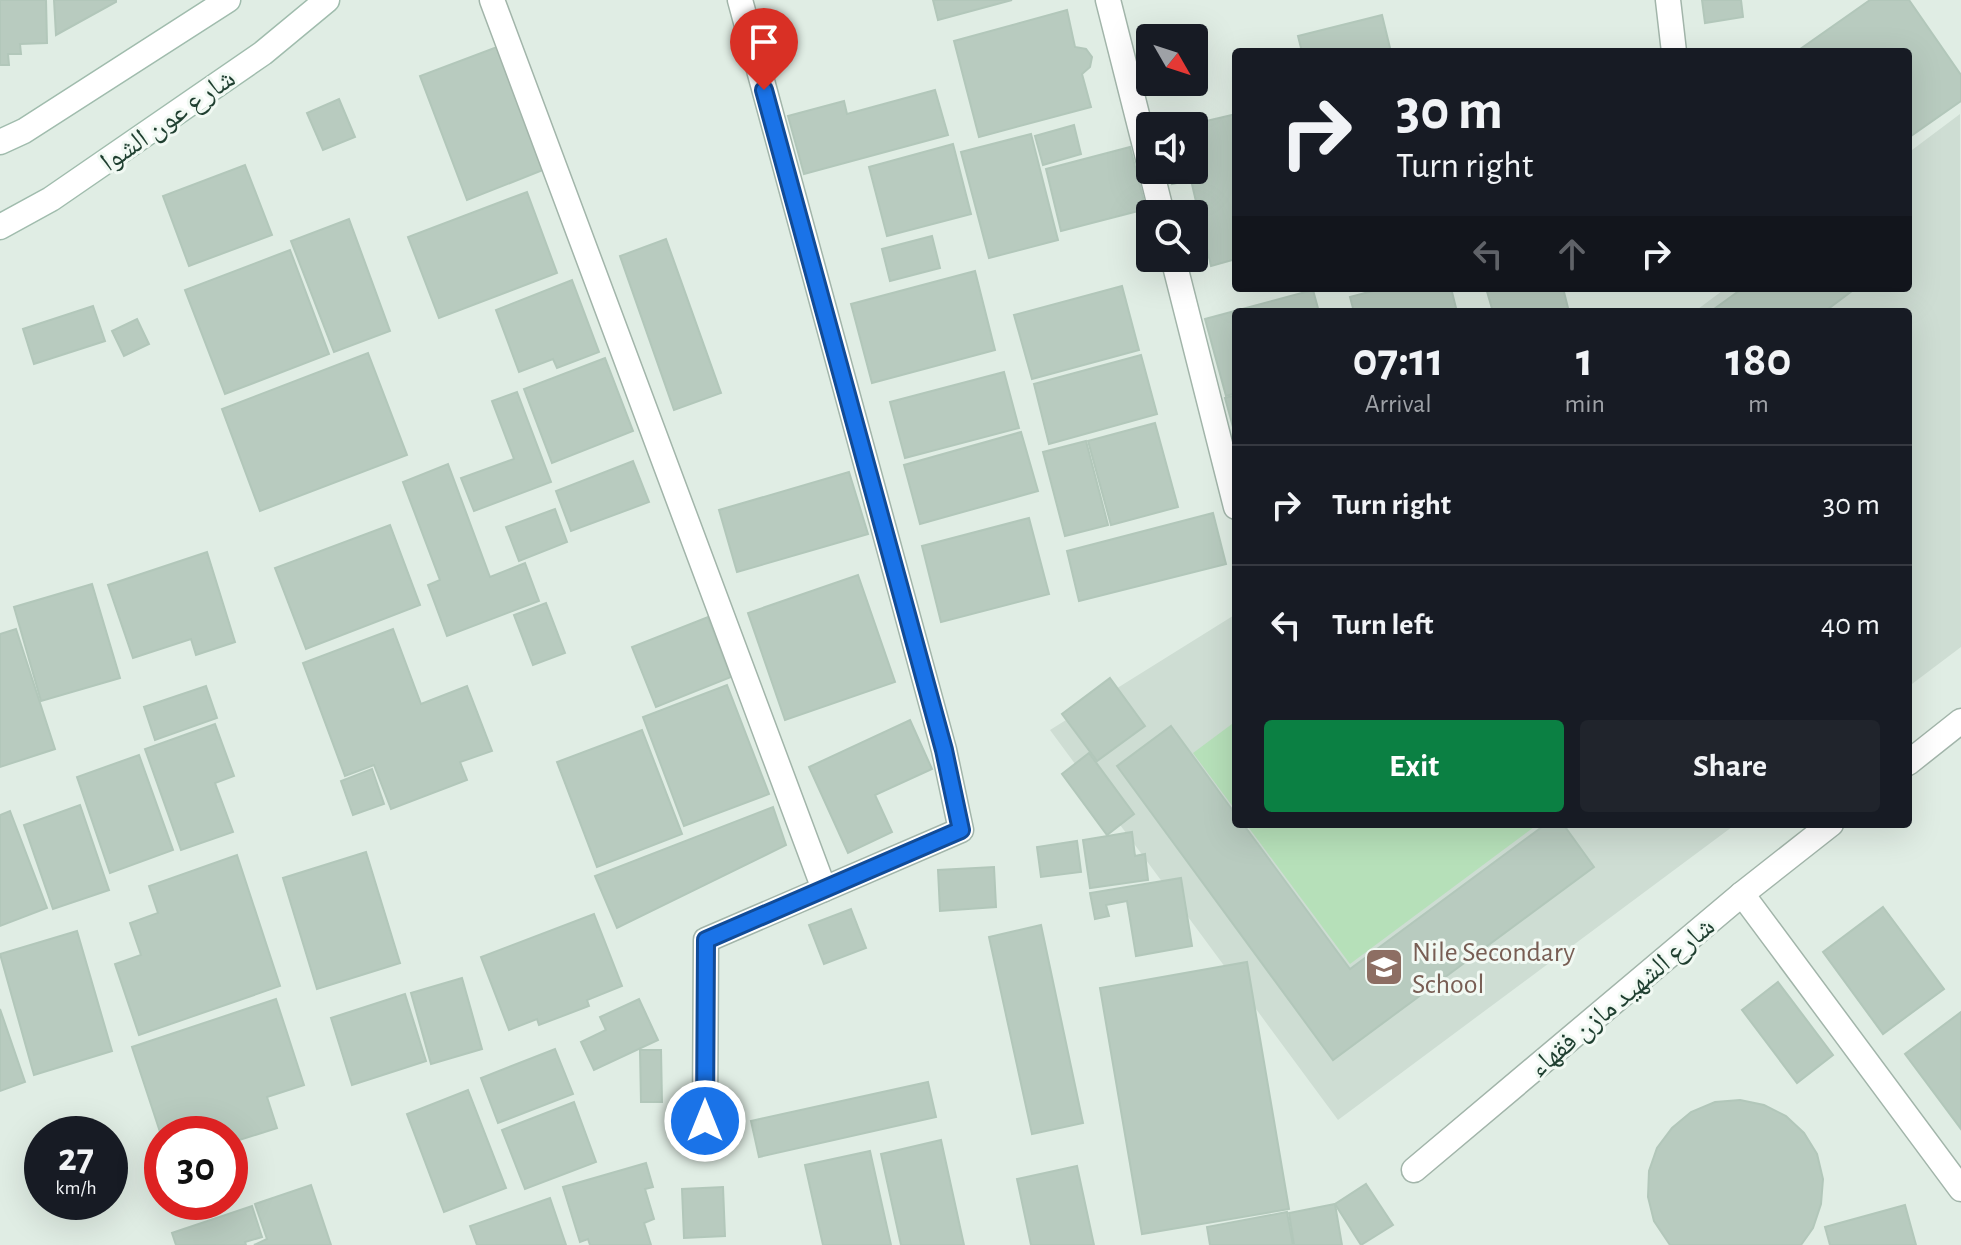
<!DOCTYPE html>
<meta charset="utf-8">
<style>
:root{--surface:#171b24;--page:#20242c;--text:#f1f3f6;--muted:#9ea1a6;--line:#363941;--accent:#0b8043}
body{margin:0;font-family:"Alegreya Sans","Noto Naskh Arabic",sans-serif;background:var(--page);color:var(--text);height:100vh;display:flex;flex-direction:column;font-size:30px;white-space:nowrap}
*{box-sizing:border-box;margin:0}
p{font-size:26px;color:var(--muted)}
.icon{flex:none;width:44px;height:44px;fill:none;stroke:currentColor;stroke-width:2;stroke-linecap:round;stroke-linejoin:round}
.map{position:relative;flex:1;overflow:hidden}
.sheet{position:absolute;left:1232px;top:308px;width:680px;height:520px;display:flex;flex-direction:column;background:var(--surface);border-radius:8px;box-shadow:0 8px 32px #0002}
.sheet>*{flex:none}
.guide{position:absolute;left:1232px;top:48px;width:680px;height:244px;border-radius:8px;box-shadow:0 8px 32px #0002;background:#171b24;color:var(--text);overflow:hidden}
.needle{width:52px;rotate:129deg}
.fabs{position:absolute;left:1136px;top:24px;display:grid;gap:16px}
.fabs a{display:grid;place-items:center;width:72px;height:72px;border-radius:8px;background:var(--surface);box-shadow:0 8px 32px #0002;font-size:40px}
.speed{position:absolute;left:24px;top:1116px;display:flex;gap:16px;font-size:40px;font-weight:700;text-align:center}
.speed>*{display:grid;place-content:center;width:104px;height:104px;border-radius:50%;background:var(--surface);box-shadow:0 8px 32px #0002;line-height:1}
.speed small{font-size:20px;font-weight:400}
.speed .limit{border:12px solid #d22;background:#fff;color:#111}
.pin{position:absolute;display:grid;place-items:center;width:68px;height:68px;color:#fff;margin:-82px -34px;border-radius:50% 50% 50% 0;rotate:-45deg;box-shadow:0 0 8px #0007}
.pin .icon{rotate:45deg}
.me{position:absolute;width:88px;margin:-44px;rotate:0deg;stroke-linejoin:round;filter:drop-shadow(0 0 6px #0008)}
.turn{display:flex;align-items:center;gap:28px;height:168px;padding:0 32px;font-size:36px}
.turn .icon{width:104px;height:104px;stroke-width:2.5}
.turn b{display:block;font-size:56px;line-height:68px}
.lanes{display:flex;align-items:center;height:76px;padding:0 32px;background:#0003;justify-content:center;gap:40px;direction:ltr}
.lanes .off{opacity:.35}
.eta{display:flex;justify-content:space-evenly;align-items:center;height:136px;text-align:center}
.eta b{font-size:48px;font-weight:700;line-height:56px}
.cta{display:flex;gap:16px;margin-top:auto;padding:16px 32px}
.cta a{flex:1;height:92px;border-radius:8px;background:var(--accent);color:#fff;font-size:32px;font-weight:700;line-height:92px;text-align:center}
.cta a+a{background:var(--page);color:var(--text)}
ul{padding:0;list-style:none}
li{display:flex;align-items:center;gap:24px;height:120px;padding:0 32px;border-top:2px solid var(--line)}
li div{flex:1}
li b{display:block;font-size:30px}
li em{font-style:normal}
.map>svg:first-child{display:block}
.built{fill:#ceddd3}
.green{fill:#b6e0b9}
.building{fill:#b8cbbf;stroke:#b2c7ba;stroke-width:2}
.lines{fill:none;stroke-linecap:round;stroke-linejoin:round}
.street-casing{stroke:#a2b5aa;stroke-width:27}
.secondary-casing{stroke:#a0bcad;stroke-width:27}
.street{stroke:#fff;stroke-width:24}
.secondary{stroke:#fff;stroke-width:24}
.route-casing{stroke:#114b97;stroke-width:20}
.route{stroke:#1a73e8;stroke-width:14}
.labels{text-anchor:middle;stroke-width:6;stroke-linejoin:round;paint-order:stroke}
.street-label{font-size:28px;fill:#1f3f30;stroke:#f1f9f3}
.education-label{font-size:28px;fill:#785e54;stroke:#f1f9f3;text-anchor:start}
</style>
<div class="map">
<svg width="1961" height="1245" viewBox="0 0 1961 1245">
<rect width="100%" height="100%" fill="#e0ede4"/>
<g class="built">
<polygon points="1960,114 1961,647 1908,687 1908,312 1694,312 1726,288 1908,288 1908,153"/>
<polygon points="1236,614 1236,824 1736,824 1338,1120 1050,730"/>
</g>
<g class="green">
<polygon points="1236,721 1236,811 1193,753"/>
<polygon points="1246,824 1538,824 1350,964"/>
</g>
<g class="building">
<polygon points="0,0 46,0 47,43 20,44 21,54 8,54 9,65 0,65"/>
<polygon points="54,0 116,0 116,2 56,35"/>
<polygon points="933,0 1012,0 938,20"/>
<polygon points="1702,0 1741,0 1743,17 1705,23"/>
<polygon points="1870,0 1909,0 1961,75 1961,101 1908,138 1908,52 1796,52"/>
<polygon points="1067,10 1075,47 1086,49 1092,57 1090,67 1082,74 1091,107 979,137 954,41"/>
<polygon points="1382,15 1391,52 1302,52 1298,36"/>
<polygon points="497,47 543,170 467,200 420,76"/>
<polygon points="935,90 948,135 804,174 788,116 844,101 847,114"/>
<polygon points="339,99 355,137 323,150 307,113"/>
<polygon points="1236,114 1236,259 1211,266 1191,180 1172,184 1169,170 1194,170 1194,126 1185,126"/>
<polygon points="1074,125 1081,154 1043,165 1035,136"/>
<polygon points="1031,134 1058,240 989,258 961,152"/>
<polygon points="953,144 971,214 887,236 869,167"/>
<polygon points="1130,147 1146,209 1061,231 1046,169"/>
<polygon points="245,165 272,235 189,266 163,196"/>
<polygon points="527,192 557,273 439,318 408,237"/>
<polygon points="349,219 390,331 334,352 291,241"/>
<polygon points="932,236 940,268 890,281 882,249"/>
<polygon points="666,239 721,393 674,410 620,256"/>
<polygon points="290,250 329,354 225,394 185,290"/>
<polygon points="975,271 995,350 872,383 851,304"/>
<polygon points="572,280 599,352 557,368 553,359 519,372 496,310"/>
<polygon points="1122,286 1139,350 1032,379 1014,315"/>
<polygon points="1384,288 1451,288 1457,312 1354,312 1350,297"/>
<polygon points="1486,288 1563,288 1569,312 1493,312"/>
<polygon points="1743,288 1856,288 1824,312 1710,312"/>
<polygon points="1313,290 1319,312 1236,312 1236,393 1226,396 1205,319"/>
<polygon points="93,306 105,341 34,364 23,329"/>
<polygon points="137,319 149,344 124,356 112,331"/>
<polygon points="368,353 407,455 260,511 222,409"/>
<polygon points="1141,355 1157,414 1049,444 1034,384"/>
<polygon points="605,358 633,431 552,463 524,389"/>
<polygon points="1004,372 1019,428 905,458 890,402"/>
<polygon points="517,392 551,482 474,511 461,478 514,459 492,401"/>
<polygon points="1236,395 1236,438 1225,398"/>
<polygon points="1155,423 1178,507 1111,525 1088,441"/>
<polygon points="1021,432 1038,491 920,524 904,465"/>
<polygon points="1086,441 1108,525 1065,536 1043,452"/>
<polygon points="633,461 649,502 571,531 556,491"/>
<polygon points="448,464 490,577 525,563 539,601 447,636 428,585 440,580 403,482"/>
<polygon points="849,472 868,534 737,572 719,510"/>
<polygon points="555,509 567,542 519,561 506,527"/>
<polygon points="1213,513 1226,564 1079,601 1067,551"/>
<polygon points="1029,518 1049,594 941,622 922,546"/>
<polygon points="390,525 420,605 306,649 275,568"/>
<polygon points="207,552 235,642 196,655 191,639 133,658 108,585"/>
<polygon points="858,575 895,682 785,720 748,613"/>
<polygon points="92,584 120,678 41,701 14,607"/>
<polygon points="546,603 565,653 533,665 514,615"/>
<polygon points="708,617 731,677 656,707 632,647"/>
<polygon points="16,629 55,749 0,767 0,634"/>
<polygon points="393,629 421,704 467,686 492,751 460,762 467,780 391,809 374,765 345,776 303,663"/>
<polygon points="1110,678 1145,726 1097,761 1062,714"/>
<polygon points="727,685 769,794 684,826 643,717"/>
<polygon points="206,686 217,718 155,740 144,707"/>
<polygon points="910,720 932,769 875,795 892,832 848,853 809,767"/>
<polygon points="215,724 234,776 215,783 233,832 181,850 145,749"/>
<polygon points="1171,726 1236,815 1236,824 1243,824 1350,969 1546,824 1563,824 1594,867 1333,1060 1117,766"/>
<polygon points="642,730 682,834 597,867 557,762"/>
<polygon points="1089,753 1134,814 1107,835 1062,774"/>
<polygon points="139,755 173,850 110,873 77,777"/>
<polygon points="372,769 384,804 353,815 341,781"/>
<polygon points="80,805 109,890 53,909 24,825"/>
<polygon points="773,807 786,845 617,928 595,876"/>
<polygon points="10,811 47,908 0,926 0,815"/>
<polygon points="1132,832 1135,856 1145,854 1148,880 1090,888 1083,840"/>
<polygon points="1077,841 1081,872 1041,877 1037,847"/>
<polygon points="366,852 400,963 317,989 283,878"/>
<polygon points="237,855 280,986 139,1035 115,964 141,955 130,923 158,913 149,886"/>
<polygon points="994,867 996,907 940,911 938,870"/>
<polygon points="1181,878 1192,946 1136,956 1127,901 1106,905 1109,916 1095,919 1090,893"/>
<polygon points="1883,907 1944,989 1883,1034 1823,952"/>
<polygon points="851,909 866,948 824,964 809,925"/>
<polygon points="594,914 622,986 587,1000 589,1006 539,1025 537,1019 509,1030 481,957"/>
<polygon points="1041,925 1083,1123 1032,1134 989,937"/>
<polygon points="77,931 112,1051 34,1075 0,954"/>
<polygon points="1247,962 1289,1209 1142,1234 1100,988"/>
<polygon points="462,978 482,1049 431,1064 411,993"/>
<polygon points="1778,982 1833,1055 1797,1083 1742,1010"/>
<polygon points="405,994 426,1061 352,1085 331,1018"/>
<polygon points="276,999 304,1085 267,1097 277,1128 230,1143 230,1134 162,1134 162,1138 132,1047"/>
<polygon points="639,999 658,1040 594,1070 581,1042 606,1030 600,1017"/>
<polygon points="0,1009 25,1082 0,1091"/>
<polygon points="1961,1012 1961,1129 1905,1054"/>
<polygon points="555,1049 573,1094 498,1123 481,1078"/>
<polygon points="640,1050 661,1050 662,1102 641,1102"/>
<polygon points="928,1082 936,1117 759,1157 751,1121"/>
<polygon points="468,1090 506,1188 444,1212 407,1114"/>
<polygon points="1740,1100 1764,1105 1786,1116 1804,1133 1817,1154 1823,1179 1821,1204 1813,1228 1801,1245 1670,1245 1654,1221 1648,1197 1649,1171 1657,1148 1672,1128 1691,1112 1715,1102"/>
<polygon points="574,1102 596,1162 525,1189 502,1130"/>
<polygon points="941,1140 964,1245 901,1245 881,1154"/>
<polygon points="870,1151 891,1245 823,1245 805,1165"/>
<polygon points="646,1163 653,1187 645,1189 654,1219 644,1223 651,1245 590,1245 588,1239 580,1242 563,1187"/>
<polygon points="1077,1166 1094,1245 1031,1245 1017,1179"/>
<polygon points="1366,1184 1393,1225 1361,1245 1335,1204"/>
<polygon points="311,1185 331,1245 254,1245 267,1239 255,1204"/>
<polygon points="723,1187 725,1236 684,1238 682,1189"/>
<polygon points="550,1198 566,1245 477,1245 470,1226"/>
<polygon points="1335,1204 1342,1245 1294,1245 1289,1213"/>
<polygon points="1905,1205 1916,1245 1830,1245 1825,1227"/>
<polygon points="252,1206 262,1237 245,1242 246,1245 176,1245 172,1233"/>
<polygon points="1287,1212 1293,1245 1210,1245 1207,1227"/>
</g>
<g class="lines">
<defs>
<g id="street">
<polyline points="492,0 824,889"/>
<polyline points="1108,0 1150,166"/>
<polyline points="1668,0 1674,52"/>
<polyline points="1151,170 1162,214"/>
<polyline points="1173,258 1236,507"/>
<polyline points="1908,763 1961,721"/>
<polyline points="1742,894 1961,1189"/>
<polyline points="705,1121 706,940 961,830 944,750 740,0"/>
<polyline points="1414,1170 1742,894 1831,824"/>
</g>
<g id="secondary">
<polyline points="0,142 24,131 228,0"/>
<polyline points="0,227 51,199 263,53 327,0"/>
</g>
</defs>
<use href="#street" class="street-casing"/>
<use href="#secondary" class="secondary-casing"/>
<use href="#street" class="street"/>
<use href="#secondary" class="secondary"/>
</g>
<g class="lines">
<defs>
<polyline id="route" points="705,1121 706,940 961,830 944,750 764,90"/>
</defs>
<use href="#route" class="route-casing"/>
<use href="#route" class="route"/>
</g>
<defs>
<symbol id="school-square" viewBox="-11 -11 22 22"><rect x="-9" y="-9" width="18" height="18" rx="4" fill="#8d6e63" stroke="#f1f9f3"/><path d="M0-5L7-2L0 1L-7-2ZM-4 1L0 2.5L4 1V4Q0 6-4 4Z" fill="#fff"/></symbol>
</defs>
<g fill-rule="evenodd">
<use href="#school-square" x="1362" y="945" width="44" height="44"/>
</g>
<g class="labels">
<g class="street-label">
<text transform="translate(167 119) rotate(-35)" y="10">شارع عون الشوا</text>
<text transform="translate(1621 996) rotate(-40)" y="10">شارع الشهيد مازن فقهاء</text>
</g>
<g class="education-label">
<text x="1412" y="961">Nile Secondary<tspan x="1412" dy="32">School</tspan></text>
</g>
</g>
</svg>
<div class="fabs">
<a><svg class="needle" viewBox="-14 -14 28 28"><path d="M0-13l5 13h-10z" fill="#e53935"/><path d="M0 13l5-13h-10z" fill="#9ea1a6"/></svg></a>
<a><svg class="icon" aria-label="sound" viewBox="0 0 24 24"><path d="M4 9h4l5-4v14l-5-4H4zM17 9q2 3 0 6"/></svg></a>
<a><svg class="icon" aria-label="search" viewBox="0 0 24 24"><circle cx="10" cy="10" r="6"/><path d="M15 15l6 6"/></svg></a>
</div>
<div class="speed"><div>27<small>km/h</small></div><div class="limit">30</div></div>
<div class="pin" style="left:764px;top:90px;background:#d93025"><svg class="icon" aria-label="arrive" viewBox="0 0 24 24"><path d="M6 21V4h12l-3 4 3 4H6"/></svg></div>
<svg class="me" style="left:705px;top:1121px" viewBox="-20 -20 40 40"><circle r="17" fill="#1a73e8" stroke="#fff" stroke-width="3"/><path d="M0-11L8 9 0 5-8 9z" fill="#fff"/></svg>
<div class="guide">
<div class="turn"><svg class="icon" aria-label="right" viewBox="0 0 24 24"><path d="M7 20v-9h11M14 6l5 5-5 5"/></svg><div><b>30 m</b>Turn right</div></div>
<div class="lanes"><svg class="icon off" aria-label="left" viewBox="0 0 24 24"><path d="M17 20v-9H6M10 6l-5 5 5 5"/></svg><svg class="icon off" aria-label="ahead" viewBox="0 0 24 24"><path d="M12 20V5M6 11l6-6 6 6"/></svg><svg class="icon" aria-label="right" viewBox="0 0 24 24"><path d="M7 20v-9h11M14 6l5 5-5 5"/></svg></div>
</div>
<section class="sheet">
<div class="eta">
<div><b>07:11</b><p>Arrival</p></div>
<div><b>1</b><p>min</p></div>
<div><b>180</b><p>m</p></div>
</div>
<ul>
<li><svg class="icon" aria-label="right" viewBox="0 0 24 24"><path d="M7 20v-9h11M14 6l5 5-5 5"/></svg><div><b>Turn right</b></div><em>30 m</em></li>
<li><svg class="icon" aria-label="left" viewBox="0 0 24 24"><path d="M17 20v-9H6M10 6l-5 5 5 5"/></svg><div><b>Turn left</b></div><em>40 m</em></li>
</ul>
<div class="cta"><a>Exit</a><a>Share</a></div>
</section>
</div>
